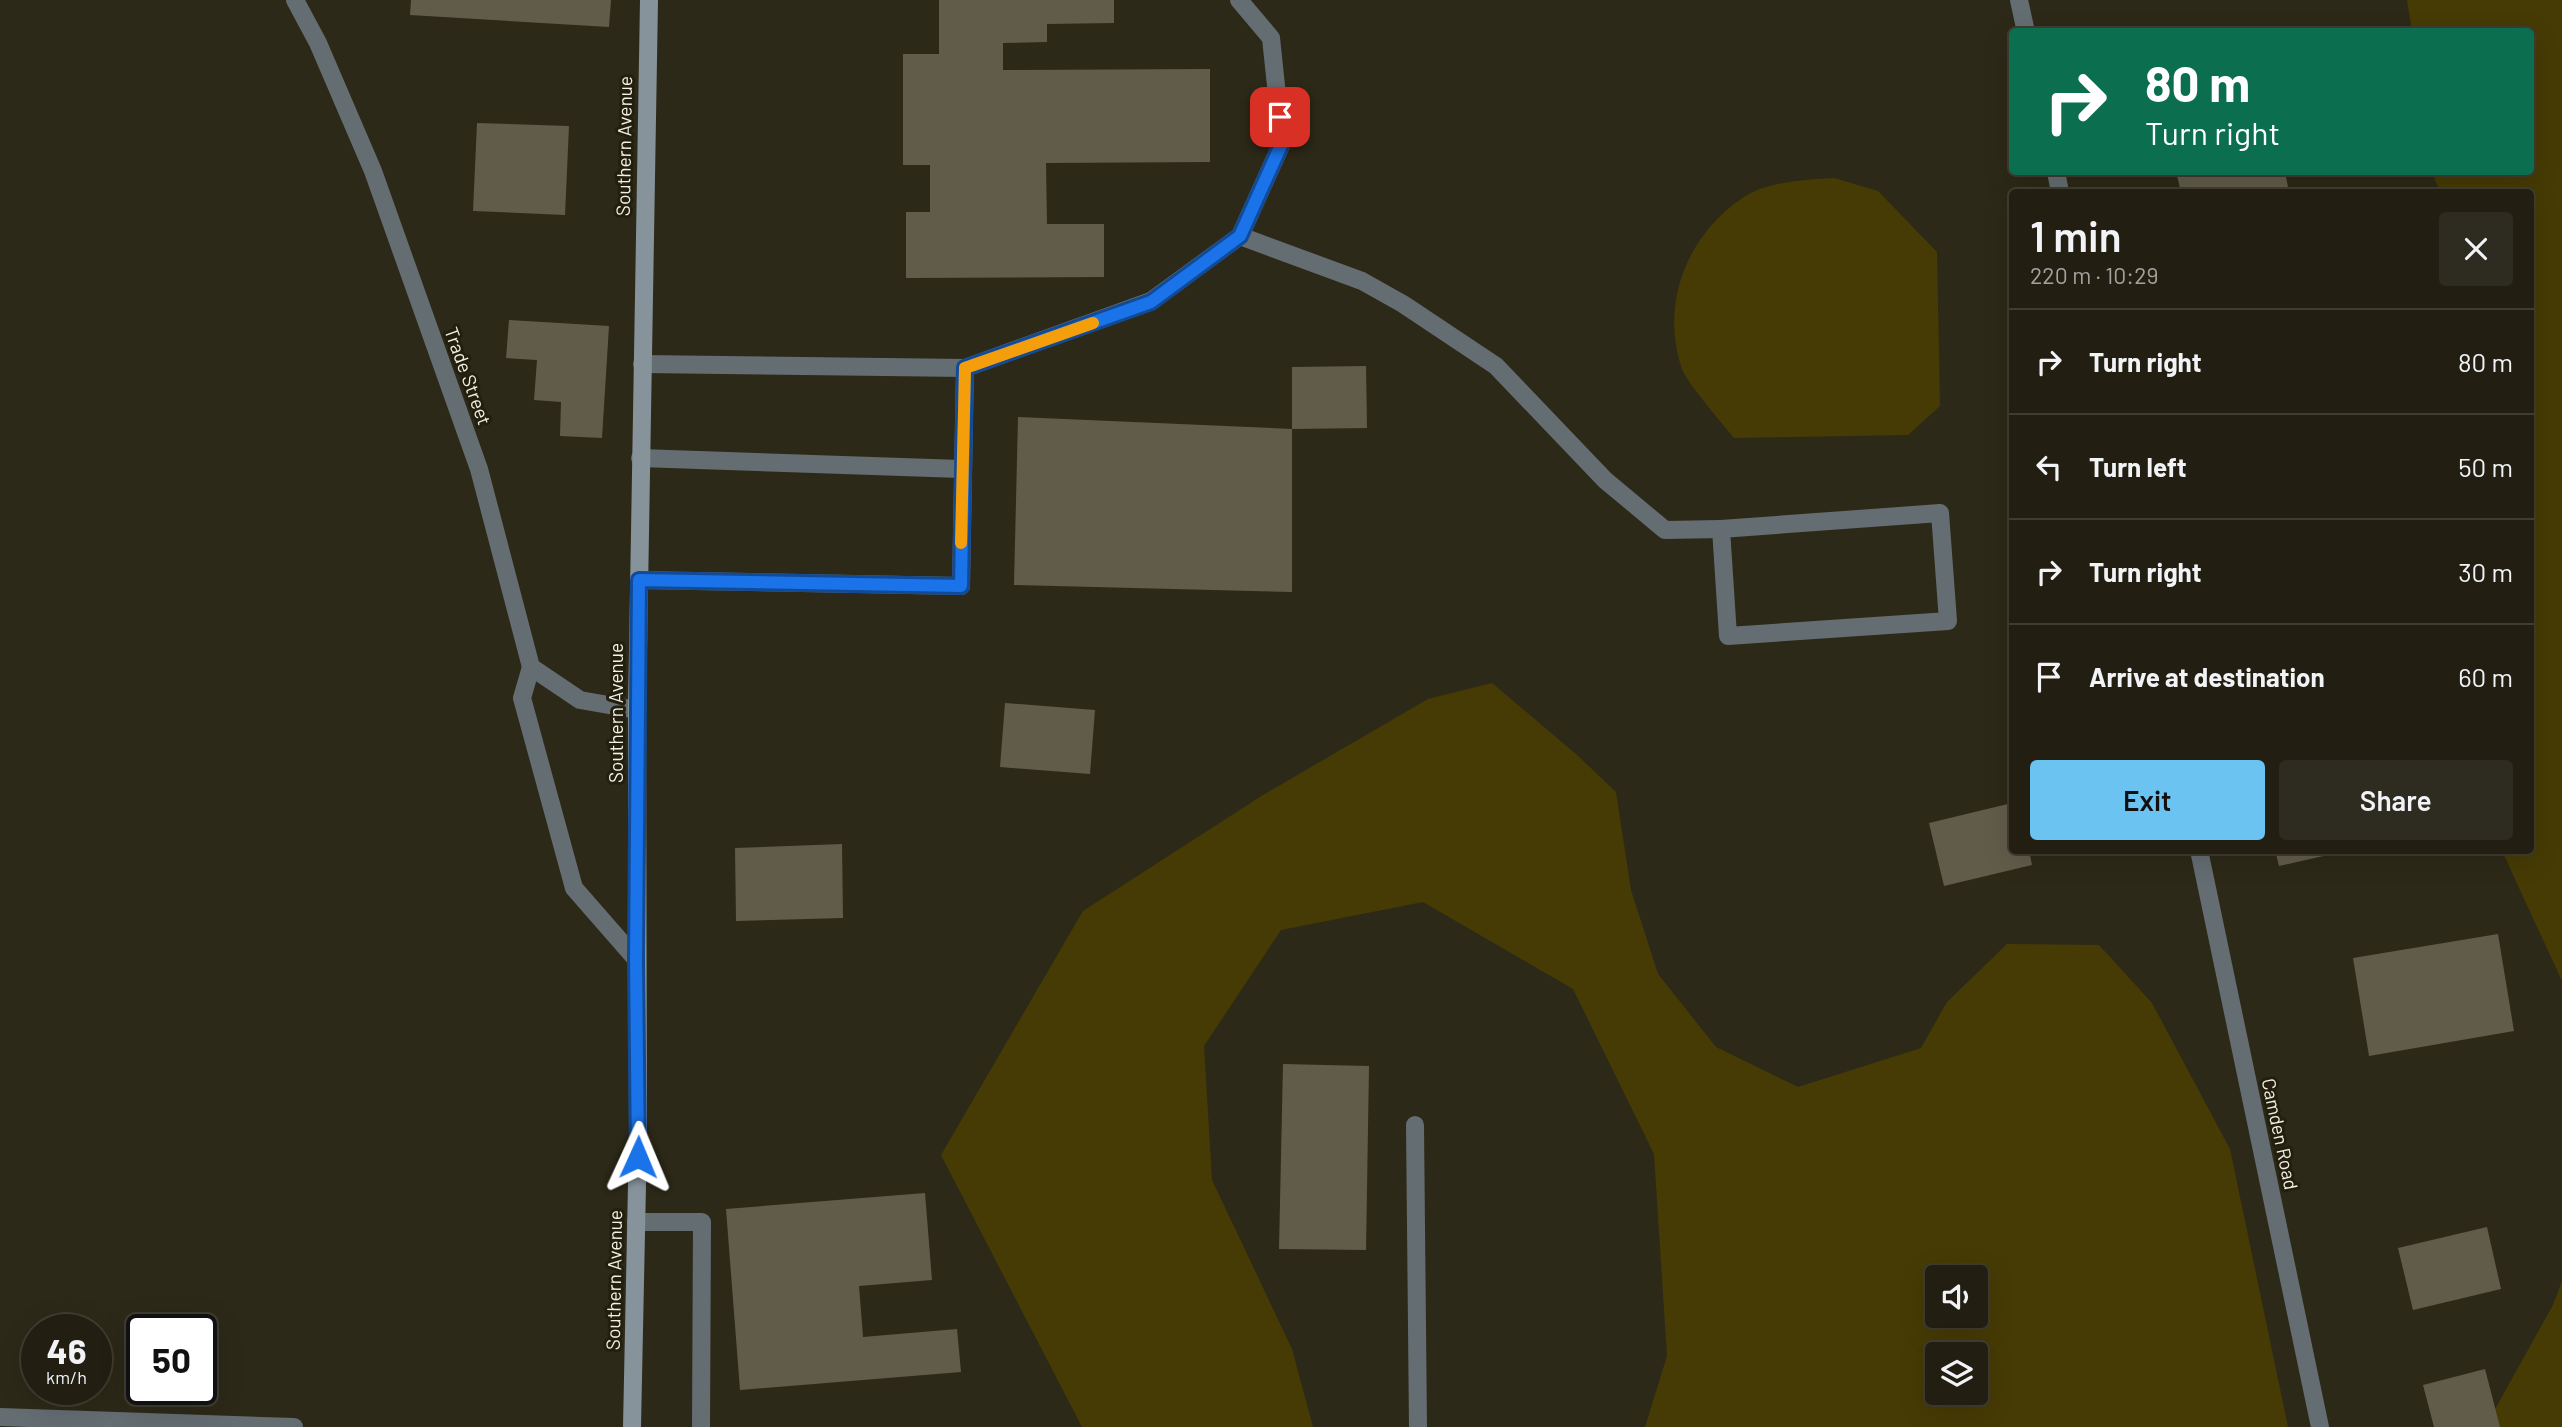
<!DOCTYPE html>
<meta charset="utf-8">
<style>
:root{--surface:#221f12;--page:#2e2c20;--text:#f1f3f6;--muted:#a2a29f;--line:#3f3d32;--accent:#6ac3f1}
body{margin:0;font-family:Barlow,sans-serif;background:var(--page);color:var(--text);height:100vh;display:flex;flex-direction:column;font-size:26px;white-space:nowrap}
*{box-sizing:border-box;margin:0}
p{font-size:23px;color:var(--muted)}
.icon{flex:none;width:38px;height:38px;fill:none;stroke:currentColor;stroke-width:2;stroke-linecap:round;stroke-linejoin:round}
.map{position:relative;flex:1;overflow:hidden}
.sheet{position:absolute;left:2009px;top:189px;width:525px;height:665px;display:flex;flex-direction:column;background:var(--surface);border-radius:7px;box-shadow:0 7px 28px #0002,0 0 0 2px var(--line)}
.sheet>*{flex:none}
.guide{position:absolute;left:2009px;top:28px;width:525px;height:147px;border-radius:7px;box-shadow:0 7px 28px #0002,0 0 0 2px var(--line);background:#0b6e4f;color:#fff;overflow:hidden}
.fabs{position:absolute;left:1925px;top:1265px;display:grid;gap:14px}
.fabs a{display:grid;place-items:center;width:63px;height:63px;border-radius:7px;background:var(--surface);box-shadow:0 7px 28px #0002,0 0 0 2px var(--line);font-size:35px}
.speed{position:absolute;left:21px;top:1314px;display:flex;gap:14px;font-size:35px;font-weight:700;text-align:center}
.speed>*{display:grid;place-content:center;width:91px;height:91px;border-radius:50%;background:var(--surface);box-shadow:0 7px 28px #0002,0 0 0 2px var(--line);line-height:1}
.speed small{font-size:18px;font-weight:400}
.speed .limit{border:4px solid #111;border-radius:10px;background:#fff;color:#111}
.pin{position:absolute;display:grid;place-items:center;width:60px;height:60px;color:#fff;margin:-30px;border-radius:14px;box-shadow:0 4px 10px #0006}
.me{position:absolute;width:77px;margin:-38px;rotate:1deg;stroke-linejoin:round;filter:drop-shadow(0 0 5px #0008)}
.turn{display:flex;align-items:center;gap:24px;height:147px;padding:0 21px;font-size:32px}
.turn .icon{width:91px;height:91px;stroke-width:2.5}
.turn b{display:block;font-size:49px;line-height:60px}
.round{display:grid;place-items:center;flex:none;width:74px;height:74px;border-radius:7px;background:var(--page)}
.head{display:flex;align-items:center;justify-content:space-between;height:119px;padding:0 21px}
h1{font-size:42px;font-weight:600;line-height:52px}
.action{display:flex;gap:14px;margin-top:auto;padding:14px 21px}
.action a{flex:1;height:80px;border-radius:7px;background:var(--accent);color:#111;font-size:28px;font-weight:600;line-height:80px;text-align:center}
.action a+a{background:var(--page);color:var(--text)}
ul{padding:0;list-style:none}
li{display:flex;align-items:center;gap:21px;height:105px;padding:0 21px;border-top:2px solid var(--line)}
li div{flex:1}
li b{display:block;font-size:26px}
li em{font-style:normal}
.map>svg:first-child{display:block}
.green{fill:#463b05;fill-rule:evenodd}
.building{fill:#615c4a}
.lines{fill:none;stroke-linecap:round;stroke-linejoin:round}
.service{stroke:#646d72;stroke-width:18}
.minor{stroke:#646d72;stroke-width:18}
.tertiary{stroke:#646d72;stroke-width:18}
.secondary{stroke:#86939b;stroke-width:18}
.route-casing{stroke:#114b97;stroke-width:18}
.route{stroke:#1a73e8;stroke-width:12}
.slow{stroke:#f59e0b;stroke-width:12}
.labels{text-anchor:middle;stroke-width:6;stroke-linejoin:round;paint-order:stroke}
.street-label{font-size:19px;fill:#f3f0e5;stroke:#231f0f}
</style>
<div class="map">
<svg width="2562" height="1427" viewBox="0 0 2562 1427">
<rect width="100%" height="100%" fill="#2d2918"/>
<g class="green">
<polygon points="2407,0 2562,0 2562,981 2502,851 2530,850 2530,192 2440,192 2432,172 2530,172 2530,32 2412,31"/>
<path d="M1834,178l44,13 59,61 3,154 -32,29 -174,3c-12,-15 -47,-55 -52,-69 -22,-64 4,-132 59,-170 26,-18 63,-19 93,-21z"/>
<path d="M1492,683l84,71 40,38 15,98 27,84 58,73 82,40 123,-39 26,-46 60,-58 92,1 53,58 78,146 58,278h-643l22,-71 -13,-202 -81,-165 -150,-87 -142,28 -77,116 8,134 80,169 21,78h-231l-141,-272 142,-244 180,-116 165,-96zM1937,1278h39v38h-39zM1937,1354h39v39h-39z"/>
<polygon points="2562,1281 2562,1427 2485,1427 2553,1305"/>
</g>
<g class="building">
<polygon points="411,0 611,0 609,27 410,15"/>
<polygon points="939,0 1114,0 1114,23 1047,24 1047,42 1003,43 1003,70 1210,69 1210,162 1046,163 1047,224 1104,224 1104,277 906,278 906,212 930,212 930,165 903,165 903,54 939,54"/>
<polygon points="477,123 569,126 565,215 473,211"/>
<polygon points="2176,172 2285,172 2289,192 2181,192"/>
<polygon points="509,320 609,326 602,438 560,436 561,402 534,400 537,360 506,358"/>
<polygon points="1366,366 1367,428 1292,429 1292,367"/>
<polygon points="1018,417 1292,429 1292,592 1014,585"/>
<polygon points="1005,703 1095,710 1090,774 1000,767"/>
<polygon points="2012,803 2012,850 2029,850 2032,865 1944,886 1929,823"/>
<polygon points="842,844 843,918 736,921 735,848"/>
<polygon points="2275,850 2341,850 2341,852 2279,866"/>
<polygon points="2498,934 2514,1031 2369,1056 2353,958"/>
<polygon points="1283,1064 1369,1066 1366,1250 1279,1249"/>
<polygon points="925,1193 932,1280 859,1286 863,1337 957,1329 961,1372 740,1390 726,1209"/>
<polygon points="2487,1227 2501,1289 2413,1310 2398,1248"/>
<polygon points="2485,1369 2500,1427 2434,1427 2423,1385"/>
</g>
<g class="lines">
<g class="service">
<polyline points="1240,236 1362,281 1403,304 1496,366 1605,480 1665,530 1721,529"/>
<polyline points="642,364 965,368 1151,301 1240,236 1282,143 1271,38 1239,0"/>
<polyline points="640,458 961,469"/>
<polygon points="1940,513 1948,621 1728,636 1721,529"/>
<polyline points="639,580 961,586 965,368"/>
<polyline points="1415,1125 1418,1427"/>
<polyline points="636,1222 702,1222 701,1427"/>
</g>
<polyline class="minor" points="0,1417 294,1427"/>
<g class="tertiary">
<polyline points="295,0 318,43 373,171 479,469 531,667 580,700 637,710"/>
<polyline points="2019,0 2026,32"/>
<polyline points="2056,172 2060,192"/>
<polyline points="531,667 522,698 574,888 636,959"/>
<polyline points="2199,850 2320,1427"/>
</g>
<polyline class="secondary" points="632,1427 638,1136 637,710 649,0"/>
</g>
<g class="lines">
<defs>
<polyline id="route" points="638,1157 636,959 639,580 961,586 965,368 1151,302 1240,236 1282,143 1280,117"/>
</defs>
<use href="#route" class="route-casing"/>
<use href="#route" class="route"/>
<polyline class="slow" points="961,543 965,368 1093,323"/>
</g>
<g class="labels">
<g class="street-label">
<text transform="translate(624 146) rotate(-89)" y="7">Southern Avenue</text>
<text transform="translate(468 376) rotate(70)" y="7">Trade Street</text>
<text transform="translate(616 713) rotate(-90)" y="7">Southern Avenue</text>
<text transform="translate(2280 1134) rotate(78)" y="7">Camden Road</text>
<text transform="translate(614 1280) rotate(-89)" y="7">Southern Avenue</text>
</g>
</g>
</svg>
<div class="fabs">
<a><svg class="icon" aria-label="sound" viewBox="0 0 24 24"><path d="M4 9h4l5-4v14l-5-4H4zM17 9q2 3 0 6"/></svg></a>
<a><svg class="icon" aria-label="layers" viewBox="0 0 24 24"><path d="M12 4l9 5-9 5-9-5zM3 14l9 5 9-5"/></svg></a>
</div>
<div class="speed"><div>46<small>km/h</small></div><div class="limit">50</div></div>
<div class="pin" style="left:1280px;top:117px;background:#d93025"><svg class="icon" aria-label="arrive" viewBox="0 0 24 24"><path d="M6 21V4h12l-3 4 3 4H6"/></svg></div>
<svg class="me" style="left:638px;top:1157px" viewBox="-20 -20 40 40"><path d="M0-17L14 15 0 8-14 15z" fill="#1a73e8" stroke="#fff" stroke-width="4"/></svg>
<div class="guide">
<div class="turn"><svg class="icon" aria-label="right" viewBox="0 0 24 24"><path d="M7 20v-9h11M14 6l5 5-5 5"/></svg><div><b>80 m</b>Turn right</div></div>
</div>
<section class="sheet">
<div class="head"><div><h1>1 min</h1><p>220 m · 10:29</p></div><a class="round"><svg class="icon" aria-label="close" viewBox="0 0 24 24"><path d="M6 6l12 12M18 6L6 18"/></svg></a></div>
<ul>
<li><svg class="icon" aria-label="right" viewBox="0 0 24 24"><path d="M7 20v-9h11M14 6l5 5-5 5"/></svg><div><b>Turn right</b></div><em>80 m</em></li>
<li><svg class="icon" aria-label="left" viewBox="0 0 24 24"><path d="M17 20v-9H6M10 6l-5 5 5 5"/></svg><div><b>Turn left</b></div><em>50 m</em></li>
<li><svg class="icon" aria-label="right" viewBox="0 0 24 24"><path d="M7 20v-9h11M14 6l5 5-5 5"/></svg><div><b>Turn right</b></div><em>30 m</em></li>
<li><svg class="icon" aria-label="arrive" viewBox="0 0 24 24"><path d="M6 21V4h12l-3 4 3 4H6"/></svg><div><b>Arrive at destination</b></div><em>60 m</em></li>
</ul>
<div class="action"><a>Exit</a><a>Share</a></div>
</section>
</div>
